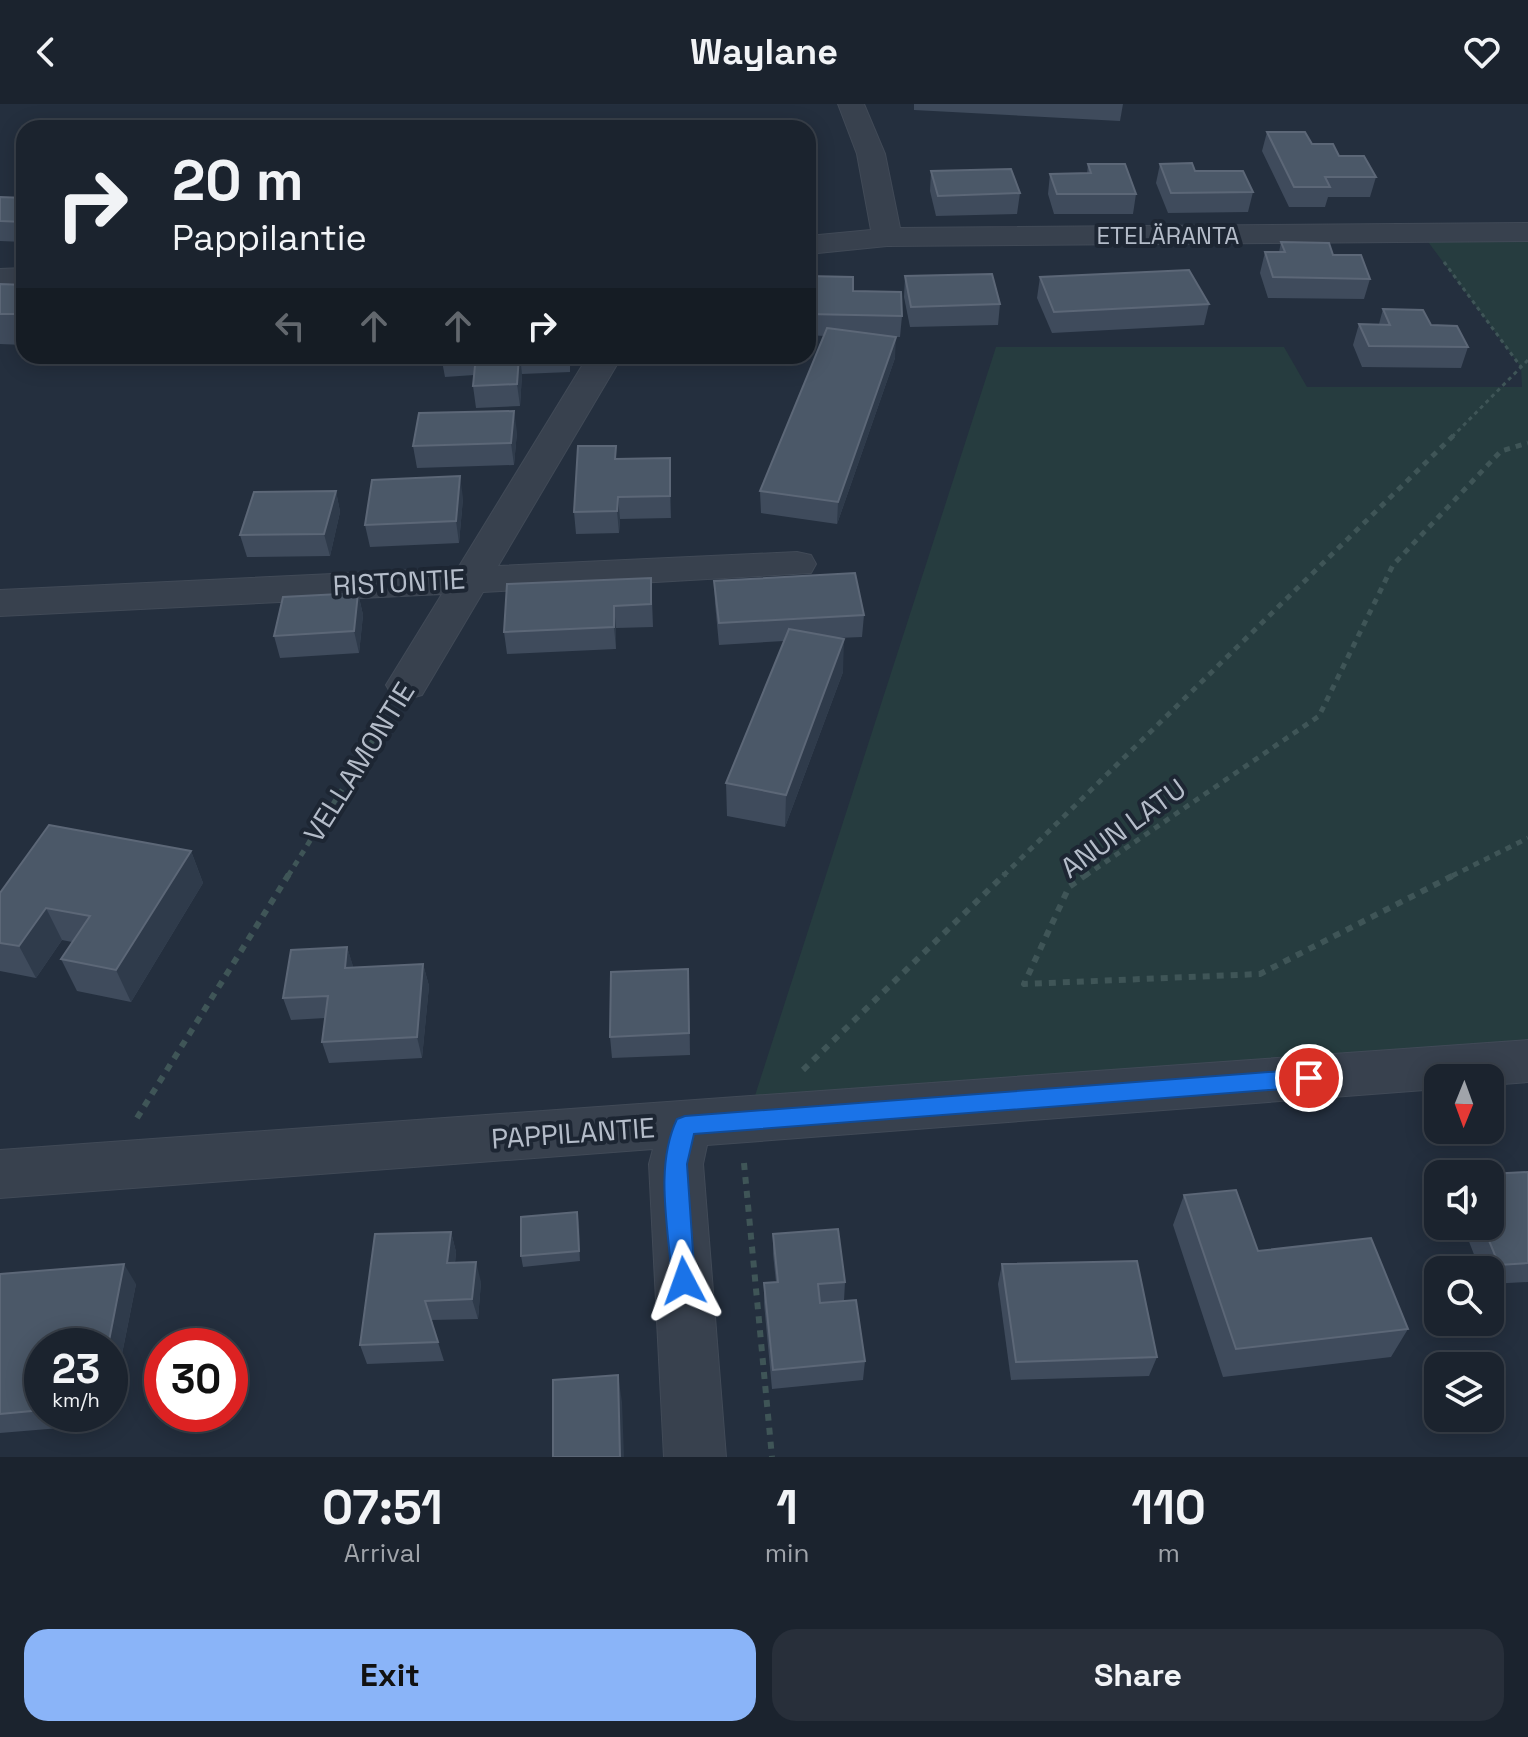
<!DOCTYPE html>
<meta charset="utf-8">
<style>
:root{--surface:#1b232e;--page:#282f3a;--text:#f1f3f6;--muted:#a0a4aa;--line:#39404a;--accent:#8ab4f8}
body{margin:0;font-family:"Space Grotesk",sans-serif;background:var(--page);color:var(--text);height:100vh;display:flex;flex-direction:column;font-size:30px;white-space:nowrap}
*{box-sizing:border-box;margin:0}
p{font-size:26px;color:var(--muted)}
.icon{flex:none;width:44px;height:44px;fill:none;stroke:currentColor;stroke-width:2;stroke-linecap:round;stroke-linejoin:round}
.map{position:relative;height:1353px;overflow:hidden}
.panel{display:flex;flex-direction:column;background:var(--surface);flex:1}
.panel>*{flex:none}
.hud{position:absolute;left:16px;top:16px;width:800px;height:244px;border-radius:24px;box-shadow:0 4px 20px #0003,0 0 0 2px var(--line);background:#1b232e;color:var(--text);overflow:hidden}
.needle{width:52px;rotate:181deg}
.controls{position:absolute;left:1424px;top:960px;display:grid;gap:16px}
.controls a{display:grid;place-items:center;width:80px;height:80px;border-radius:16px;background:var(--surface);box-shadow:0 4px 20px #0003,0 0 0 2px var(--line);font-size:40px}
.speed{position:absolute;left:24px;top:1224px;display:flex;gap:16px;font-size:40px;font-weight:700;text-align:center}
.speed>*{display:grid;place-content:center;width:104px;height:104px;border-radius:50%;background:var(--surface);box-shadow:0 4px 20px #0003,0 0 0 2px var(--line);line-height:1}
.speed small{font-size:20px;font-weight:400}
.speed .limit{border:12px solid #d22;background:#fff;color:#111}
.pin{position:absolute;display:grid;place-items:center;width:68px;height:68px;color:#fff;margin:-34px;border:4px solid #fff;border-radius:50%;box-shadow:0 2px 8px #0007}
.me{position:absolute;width:88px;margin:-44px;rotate:356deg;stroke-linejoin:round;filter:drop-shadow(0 0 6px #0008)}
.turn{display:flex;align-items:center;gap:28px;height:168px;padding:0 24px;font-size:36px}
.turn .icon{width:104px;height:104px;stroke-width:2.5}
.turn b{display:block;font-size:56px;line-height:68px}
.lanes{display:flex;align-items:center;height:76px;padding:0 24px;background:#0003;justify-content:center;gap:40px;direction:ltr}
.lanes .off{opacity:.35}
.eta{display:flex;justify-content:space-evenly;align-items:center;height:136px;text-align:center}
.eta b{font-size:48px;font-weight:800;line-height:56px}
.action{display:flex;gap:16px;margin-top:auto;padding:16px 24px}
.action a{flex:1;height:92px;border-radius:24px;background:var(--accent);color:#111;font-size:32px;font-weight:800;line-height:92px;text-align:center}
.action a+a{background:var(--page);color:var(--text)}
header{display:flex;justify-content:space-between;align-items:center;height:104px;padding:0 24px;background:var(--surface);font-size:36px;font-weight:800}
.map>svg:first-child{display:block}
.green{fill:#263c3f}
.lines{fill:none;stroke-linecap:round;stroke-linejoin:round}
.minor-casing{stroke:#414a57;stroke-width:2}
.path-far2{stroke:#3f5557;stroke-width:3;stroke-dasharray:4 4;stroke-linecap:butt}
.path-far1{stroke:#3f5557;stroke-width:5;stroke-dasharray:6 6;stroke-linecap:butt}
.path{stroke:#3f5557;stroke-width:6;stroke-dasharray:7 7;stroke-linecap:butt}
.minor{fill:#38414e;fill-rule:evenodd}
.wall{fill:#3f4b5c;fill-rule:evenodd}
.shaded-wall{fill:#2f3b4b}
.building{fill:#4b5868;stroke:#5c6777;stroke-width:2}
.route{fill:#1a73e8;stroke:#114b97;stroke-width:2}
.labels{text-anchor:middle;stroke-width:8;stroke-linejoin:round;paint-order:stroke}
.far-street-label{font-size:24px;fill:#b4bcc9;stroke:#1d2633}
.street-label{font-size:28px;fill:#b4bcc9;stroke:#1d2633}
</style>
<header><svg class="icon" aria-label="back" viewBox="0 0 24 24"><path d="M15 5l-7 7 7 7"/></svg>Waylane<svg class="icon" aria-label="heart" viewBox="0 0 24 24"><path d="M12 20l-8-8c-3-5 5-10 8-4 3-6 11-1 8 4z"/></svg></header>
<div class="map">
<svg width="1528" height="1353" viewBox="0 0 1528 1353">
<rect width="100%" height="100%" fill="#242f3e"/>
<polygon class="green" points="1528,128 1528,941 751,1004 996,243 1284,243 1307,283 1522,283 1521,263 1423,131"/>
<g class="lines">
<defs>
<g id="minor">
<polygon points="838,0 864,0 885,50 900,124 1528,119 1528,137 887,142 808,150 808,132 871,126 857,50"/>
<polygon points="24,164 24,182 0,183 0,165"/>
<polygon points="588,252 622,252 498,462 797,448 811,451 816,460 811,469 483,488 422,591 407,595 392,591 386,581 442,490 0,512 0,486 458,464"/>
<polygon points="1528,936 1528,978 1490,981 1490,974 1438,974 1438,985 707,1041 703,1060 726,1353 664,1353 649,1060 653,1045 0,1094 0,1046"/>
</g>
</defs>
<use href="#minor" class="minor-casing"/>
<g class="path-far2">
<polyline points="1444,158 1521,263"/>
<polyline points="1452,333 1528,256"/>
</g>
<g class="path-far1">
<polyline points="288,772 388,612"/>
<polyline points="1003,772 1454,331"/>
<polyline points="1085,772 1319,612 1393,461 1501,347 1528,339"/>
<polyline points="1452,772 1528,734"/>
</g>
<g class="path">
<polyline points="1087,770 1069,783 1024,880 1260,870 1456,770"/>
<polyline points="803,966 1005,770"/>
<polyline points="137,1014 289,770"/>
<polyline points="744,1059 772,1353"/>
</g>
<use href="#minor" class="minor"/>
</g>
<g class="wall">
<polygon points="914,0 1123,0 1120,17 914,6"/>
<polygon points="1267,28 1312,40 1339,52 1376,73 1370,93 1328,93 1325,103 1289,103 1262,47"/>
<polygon points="1088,60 1136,90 1133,110 1054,110 1048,90 1050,70 1087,70"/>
<polygon points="1160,60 1195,67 1253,88 1248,108 1168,109 1156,79"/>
<polygon points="931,67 1020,89 1017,110 936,112 930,87"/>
<polygon points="0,93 24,94 24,138 0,137"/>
<polygon points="1281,138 1333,151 1370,175 1364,195 1268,194 1260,169 1265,148 1279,148"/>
<polygon points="808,172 853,187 902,212 900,233 895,233 895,254 837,420 761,409 760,387 824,232 808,231"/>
<polygon points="905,172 1000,200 998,221 910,223 904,193"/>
<polygon points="1040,173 1209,200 1204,221 1052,229 1037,194"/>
<polygon points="0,180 24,181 24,241 0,240"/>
<polygon points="1383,205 1431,221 1468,243 1461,264 1362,263 1353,241 1359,220 1379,220"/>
<polygon points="83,252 116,252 84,254"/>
<polygon points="441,252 570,252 570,268 522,270 520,302 476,304 473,282 474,271 445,273"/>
<polygon points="517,328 514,361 417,364 413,342"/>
<polygon points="670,354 671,414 620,415 619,429 576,430 574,408 617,355"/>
<polygon points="336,387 340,408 330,452 247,453 240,431"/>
<polygon points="463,394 459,439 370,443 365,421"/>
<polygon points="714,477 864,511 862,533 838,534 843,568 785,723 727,712 726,679 784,537 719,541 715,499"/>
<polygon points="507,480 652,496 653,523 616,524 616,545 507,550 504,528"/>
<polygon points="358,489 363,511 359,549 280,554 274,532"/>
<polygon points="191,747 203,779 131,898 77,887 61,855 72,838 62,836 36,874 0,867 0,789"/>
<polygon points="347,843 353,863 423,860 429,882 422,954 329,959 322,938 325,914 291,916 283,894"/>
<polygon points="689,887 690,951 612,954 610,933"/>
<polygon points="1528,1068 1528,1178 1490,1180 1490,1166 1480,1166 1463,1122 1490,1122"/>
<polygon points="1184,1091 1258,1147 1408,1225 1391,1253 1223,1273 1173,1121"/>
<polygon points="579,1118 580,1157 523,1163 521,1152"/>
<polygon points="451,1128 456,1148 455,1159 481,1178 478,1215 431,1216 444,1257 367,1260 360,1241"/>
<polygon points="773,1130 845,1178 844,1197 865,1257 863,1276 772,1285 764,1199 764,1179 776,1178 773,1150"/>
<polygon points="1002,1160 1157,1253 1149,1272 1011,1276 998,1180"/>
<path d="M0,1170l136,10 -28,140 -108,9zM42,1242l68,68h-68z"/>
</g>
<g class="shaded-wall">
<polygon points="24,199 24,234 15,210"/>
<polygon points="896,233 895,254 837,420 838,398"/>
<polygon points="520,252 522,270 520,302 517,280"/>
<polygon points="514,307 517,328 514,361 511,339"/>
<polygon points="670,354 671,375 671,414 670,392"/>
<polygon points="460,372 463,394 459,439 456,417"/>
<polygon points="336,387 340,408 330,452 324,430"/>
<polygon points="618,393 620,415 619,429 617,407"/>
<polygon points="358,489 363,511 359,549 354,527"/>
<polygon points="614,502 616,524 616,545 614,523"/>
<polygon points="844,535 843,568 785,723 786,691"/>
<polygon points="191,747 203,779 131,898 116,866"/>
<polygon points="46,804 62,836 36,874 19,842"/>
<polygon points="347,843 354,865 345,864"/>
<polygon points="423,860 429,882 422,954 417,933"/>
<polygon points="577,1108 579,1118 580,1157 579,1147"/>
<polygon points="451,1128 456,1148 453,1179 447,1159"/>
<polygon points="476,1158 481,1178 478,1215 472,1195"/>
<polygon points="124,1160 136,1180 108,1320 101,1310 110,1310 110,1242 108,1242"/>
<polygon points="618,1271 622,1298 624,1353 620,1353"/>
</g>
<g class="building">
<polygon points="1267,28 1305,28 1312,40 1333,40 1339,52 1364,52 1376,73 1325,73 1330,83 1294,83"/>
<polygon points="1192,59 1195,67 1243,67 1253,88 1171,89 1160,60"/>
<polygon points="1088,60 1125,60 1136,90 1057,90 1050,70 1091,69"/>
<polygon points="1011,65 1020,89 938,92 931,67"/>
<polygon points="0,93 24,94 24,118 0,117"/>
<polygon points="1281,138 1329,139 1333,151 1361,151 1370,175 1273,173 1265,148 1285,148"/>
<polygon points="1189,166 1209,200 1054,208 1040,173"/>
<polygon points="992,170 1000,200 911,203 905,172"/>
<polygon points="808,172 853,173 853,187 901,188 902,212 808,210"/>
<polygon points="0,180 24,181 24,199 15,210 0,210"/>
<polygon points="1383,205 1423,206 1431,221 1457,222 1468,243 1369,242 1359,220 1390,221"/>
<polygon points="827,224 896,233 838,398 760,387"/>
<polygon points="476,252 519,252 517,280 473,282"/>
<polygon points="514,307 511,339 413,342 419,309"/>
<polygon points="578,342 616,342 615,355 670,354 670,392 618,393 617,407 574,408"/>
<polygon points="460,372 456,417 365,421 372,376"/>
<polygon points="336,387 324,430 240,431 254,388"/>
<polygon points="855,469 864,511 719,519 714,477"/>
<polygon points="651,474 651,500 614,502 614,523 504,528 507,480"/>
<polygon points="358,489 354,527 274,532 283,493"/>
<polygon points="789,525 844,535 786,691 726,679"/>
<polygon points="49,721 191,747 116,866 61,855 90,812 46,804 19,842 0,839 0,789"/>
<polygon points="347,843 345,864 423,860 417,933 322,938 328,892 283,894 291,846"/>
<polygon points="688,865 689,929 610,933 611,868"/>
<polygon points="1528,1068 1528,1159 1499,1161 1483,1122 1490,1122 1489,1070"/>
<polygon points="1236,1086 1258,1147 1371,1134 1408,1225 1236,1245 1184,1091"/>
<polygon points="577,1108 579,1147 521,1152 521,1113"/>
<polygon points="838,1125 845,1178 818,1180 820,1199 856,1196 865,1257 773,1266 764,1179 778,1178 773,1130"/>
<polygon points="451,1128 447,1159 476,1158 472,1195 425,1197 438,1238 360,1241 375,1130"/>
<polygon points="1137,1157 1157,1253 1016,1258 1002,1160"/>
<polygon points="124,1160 108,1242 42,1242 42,1306 0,1310 0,1170"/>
<polygon points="618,1271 620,1353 553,1353 553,1276"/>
</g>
<path class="route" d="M1309,965l8,2 3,7 -3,6 -8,3 -615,47 -7,30 8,117 -3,8 -8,3 -9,-3 -3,-8c-3,-51 -18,-114 5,-162l8,-3z"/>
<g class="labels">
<g class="far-street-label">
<text x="1168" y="140">ETELÄRANTA</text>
</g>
<g class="street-label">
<text transform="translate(399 478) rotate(-3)" y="10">RISTONTIE</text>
<text transform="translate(359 658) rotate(-58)" y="10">VELLAMONTIE</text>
<text transform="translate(1123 724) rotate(-36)" y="10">ANUN LATU</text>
<text transform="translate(573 1029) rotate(-4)" y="10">PAPPILANTIE</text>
</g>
</g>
</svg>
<div class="controls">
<a><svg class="needle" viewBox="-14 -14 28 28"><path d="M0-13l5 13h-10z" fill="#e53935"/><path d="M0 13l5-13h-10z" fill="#a0a4aa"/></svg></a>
<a><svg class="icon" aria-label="sound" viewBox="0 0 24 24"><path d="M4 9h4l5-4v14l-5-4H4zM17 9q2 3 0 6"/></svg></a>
<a><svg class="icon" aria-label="search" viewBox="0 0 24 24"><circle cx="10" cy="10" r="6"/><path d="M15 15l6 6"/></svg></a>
<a><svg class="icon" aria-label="layers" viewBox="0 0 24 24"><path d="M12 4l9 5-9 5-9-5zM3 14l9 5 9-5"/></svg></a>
</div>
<div class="speed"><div>23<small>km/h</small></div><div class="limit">30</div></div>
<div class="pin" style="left:1309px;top:974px;background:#d93025"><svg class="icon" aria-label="arrive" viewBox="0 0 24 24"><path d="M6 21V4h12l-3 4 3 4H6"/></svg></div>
<svg class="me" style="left:684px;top:1177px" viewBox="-20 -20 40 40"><path d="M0-17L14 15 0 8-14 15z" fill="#1a73e8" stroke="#fff" stroke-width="4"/></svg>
<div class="hud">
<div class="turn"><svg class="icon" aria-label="right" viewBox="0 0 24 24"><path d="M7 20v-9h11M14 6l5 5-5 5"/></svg><div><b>20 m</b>Pappilantie</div></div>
<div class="lanes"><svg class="icon off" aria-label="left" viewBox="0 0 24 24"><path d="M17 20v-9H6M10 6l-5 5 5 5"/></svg><svg class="icon off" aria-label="ahead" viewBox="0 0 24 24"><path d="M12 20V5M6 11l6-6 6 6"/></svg><svg class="icon off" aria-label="ahead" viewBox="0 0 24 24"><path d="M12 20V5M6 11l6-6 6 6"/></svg><svg class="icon" aria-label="right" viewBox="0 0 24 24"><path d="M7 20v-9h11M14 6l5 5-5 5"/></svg></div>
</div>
</div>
<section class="panel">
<div class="eta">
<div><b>07:51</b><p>Arrival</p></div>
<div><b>1</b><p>min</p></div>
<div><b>110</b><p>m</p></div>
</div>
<div class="action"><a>Exit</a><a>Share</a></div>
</section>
